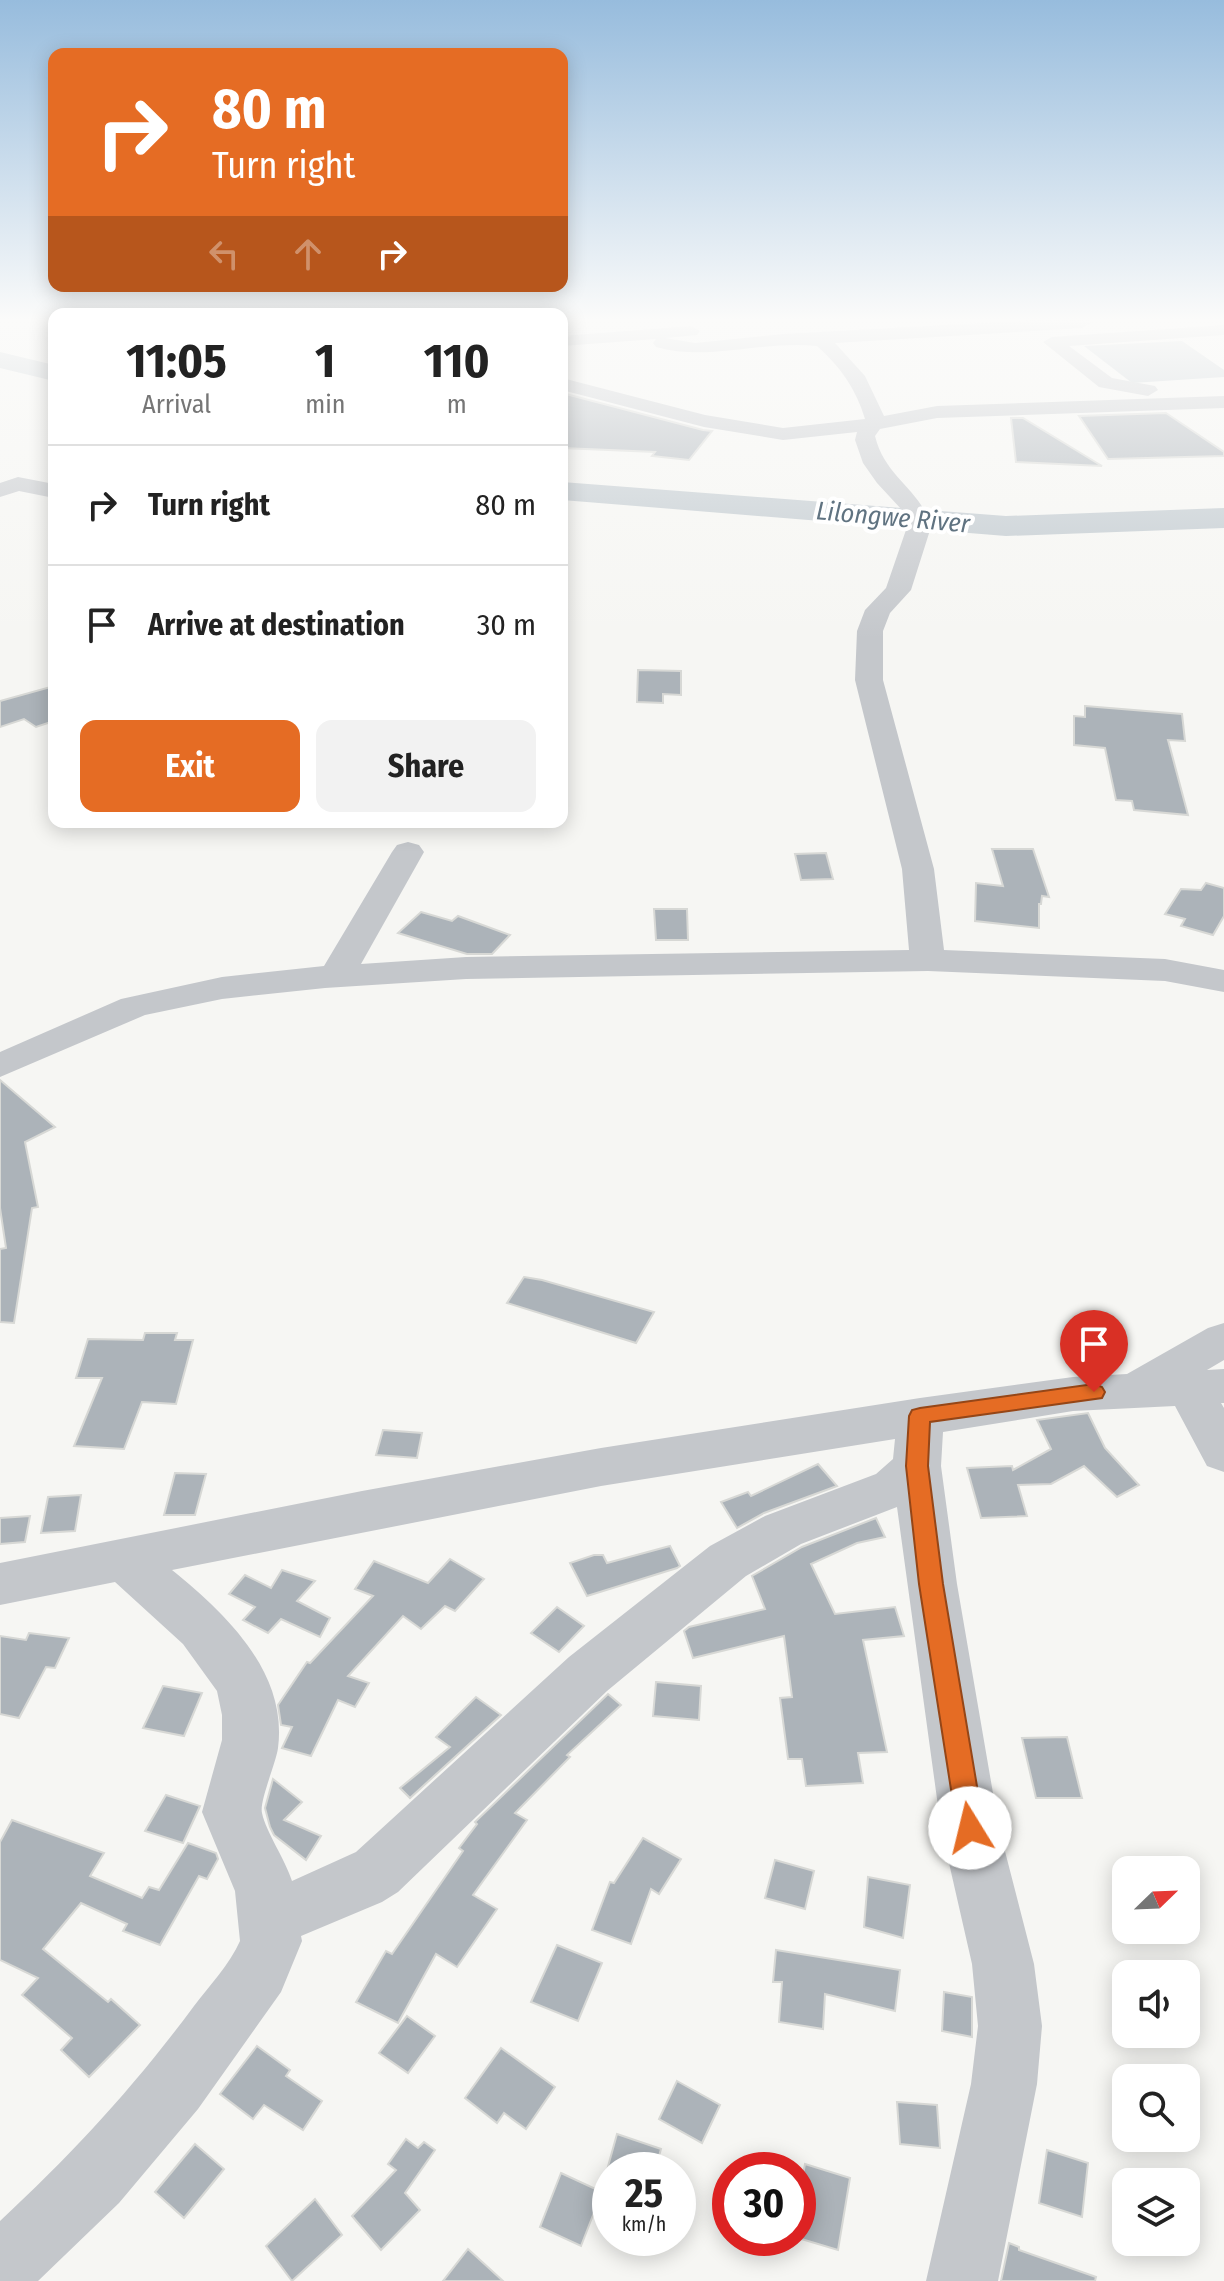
<!DOCTYPE html>
<style>
:root{--surface:#fff;--page:#f2f2f2;--text:#222;--muted:#767676;--line:#e0e0e0;--accent:#e56c24}
body{margin:0;font-family:"Fira Sans Condensed",sans-serif;background:var(--page);color:var(--text);height:100vh;display:flex;flex-direction:column;font-size:30px;white-space:nowrap}
*{box-sizing:border-box;margin:0}
p{font-size:26px;color:var(--muted)}
.icon{flex:none;width:44px;height:44px;fill:none;stroke:currentColor;stroke-width:2;stroke-linecap:round;stroke-linejoin:round}
.map{position:relative;flex:1;overflow:hidden}
.panel{position:absolute;left:48px;top:308px;width:520px;height:520px;display:flex;flex-direction:column;background:var(--surface);border-radius:16px;box-shadow:0 4px 20px #0003}
.panel>*{flex:none}
.top-card{position:absolute;left:48px;top:48px;width:520px;height:244px;border-radius:16px;box-shadow:0 4px 20px #0003;background:#e56c24;color:#fff;overflow:hidden}
.needle{width:52px;rotate:67deg}
.tools{position:absolute;left:1112px;top:1856px;display:grid;gap:16px}
.tools a{display:grid;place-items:center;width:88px;height:88px;border-radius:16px;background:var(--surface);box-shadow:0 4px 20px #0003;font-size:40px}
.speed{position:absolute;left:592px;top:2152px;display:flex;gap:16px;font-size:40px;font-weight:700;text-align:center}
.speed>*{display:grid;place-content:center;width:104px;height:104px;border-radius:50%;background:var(--surface);box-shadow:0 4px 20px #0003;line-height:1}
.speed small{font-size:20px;font-weight:400}
.speed .limit{border:12px solid #d22;background:#fff;color:#111}
.pin{position:absolute;display:grid;place-items:center;width:68px;height:68px;color:#fff;margin:-82px -34px;border-radius:50% 50% 50% 0;rotate:-45deg;box-shadow:0 0 8px #0007}
.pin .icon{rotate:45deg}
.me{position:absolute;width:88px;margin:-44px;rotate:351deg;stroke-linejoin:round;filter:drop-shadow(0 0 6px #0008)}
.turn{display:flex;align-items:center;gap:28px;height:168px;padding:0 32px;font-size:36px}
.turn .icon{width:104px;height:104px;stroke-width:2.5}
.turn b{display:block;font-size:56px;line-height:68px}
.lanes{display:flex;align-items:center;height:76px;padding:0 32px;background:#0003;justify-content:center;gap:40px;direction:ltr}
.lanes .off{opacity:.35}
.eta{display:flex;justify-content:space-evenly;align-items:center;height:136px;text-align:center}
.eta b{font-size:48px;font-weight:700;line-height:56px}
.action{display:flex;gap:16px;margin-top:auto;padding:16px 32px}
.action a{flex:1;height:92px;border-radius:16px;background:var(--accent);color:#fff;font-size:32px;font-weight:700;line-height:92px;text-align:center}
.action a+a{background:var(--page);color:var(--text)}
ul{padding:0;list-style:none}
li{display:flex;align-items:center;gap:24px;height:120px;padding:0 32px;border-top:2px solid var(--line)}
li div{flex:1}
li b{display:block;font-size:30px}
li em{font-style:normal}
.map>svg:first-child{display:block}
.water{fill:#bec7cd}
.lines{fill:none;stroke-linecap:round;stroke-linejoin:round}
.river{fill:#bec7cd;fill-rule:evenodd}
.building{fill:#acb3b9;stroke:#d7d8d5;stroke-width:2}
.minor{fill:#c4c7cb;fill-rule:evenodd}
.route{fill:#e56c24;stroke:#954617;stroke-width:2}
.labels{text-anchor:middle;stroke-width:8;stroke-linejoin:round;paint-order:stroke}
.far-water-label{font-size:26px;font-style:italic;fill:#607381;stroke:#fff}
</style>
<div class="map">
<svg width="1224" height="2281" viewBox="0 0 1224 2281">
<rect width="100%" height="100%" fill="#f6f6f3"/>
<polygon class="water" points="1182,341 1224,370 1224,377 1132,383 1084,346"/>
<g class="lines">
<g class="river">
<polygon points="0,352 54,365 54,381 0,368"/>
<polygon points="562,482 1006,516 1224,508 1224,528 1006,536 562,500"/>
</g>
</g>
<g class="building">
<polygon points="562,393 703,430 712,431 689,460 652,456 655,452 562,448"/>
<polygon points="1166,413 1224,452 1224,456 1108,459 1079,416"/>
<polygon points="1011,418 1023,418 1102,466 1016,462"/>
<polygon points="638,670 681,671 681,695 663,694 663,703 637,702"/>
<polygon points="54,686 54,721 36,727 24,719 0,727 0,701"/>
<polygon points="1085,706 1182,714 1185,741 1168,740 1188,815 1134,810 1132,801 1116,800 1105,748 1074,745 1074,716 1085,717"/>
<polygon points="992,849 1033,849 1049,897 1042,896 1041,904 1039,904 1039,928 975,921 976,883 1003,886"/>
<polygon points="826,853 833,879 801,880 795,854"/>
<polygon points="1206,883 1224,888 1224,916 1213,935 1181,926 1185,919 1165,914 1181,889 1201,890"/>
<polygon points="654,909 687,909 688,940 656,940"/>
<polygon points="421,912 452,921 458,916 510,935 492,954 467,954 398,933"/>
<polygon points="0,1080 55,1127 25,1142 38,1207 32,1208 14,1323 0,1322 0,1249 6,1248 0,1208"/>
<polygon points="524,1277 542,1280 654,1312 636,1343 507,1303"/>
<polygon points="145,1333 177,1333 175,1340 193,1340 176,1404 142,1402 124,1449 74,1446 102,1378 76,1378 88,1339 143,1340"/>
<polygon points="1088,1413 1105,1448 1139,1485 1117,1497 1084,1466 1051,1484 1018,1485 1027,1516 981,1518 967,1468 1012,1466 1013,1470 1051,1449 1037,1420"/>
<polygon points="383,1430 422,1433 417,1458 376,1455"/>
<polygon points="818,1464 837,1486 764,1513 737,1528 721,1502 748,1492 751,1496"/>
<polygon points="175,1473 206,1474 195,1515 164,1515"/>
<polygon points="81,1495 75,1531 41,1533 48,1497"/>
<polygon points="30,1516 25,1542 0,1544 0,1518"/>
<polygon points="876,1518 885,1537 857,1543 811,1564 835,1614 895,1607 904,1636 863,1640 887,1752 858,1753 863,1783 806,1786 802,1759 788,1759 780,1698 792,1697 784,1636 693,1658 684,1631 689,1627 765,1609 752,1576 802,1547"/>
<polygon points="670,1546 680,1566 677,1568 587,1596 570,1563 594,1555 603,1555 607,1563"/>
<polygon points="450,1559 484,1579 455,1611 445,1606 421,1629 403,1616 348,1676 369,1683 355,1707 338,1700 311,1756 282,1748 292,1727 281,1725 278,1705 307,1662 310,1663 373,1596 355,1589 374,1561 428,1583"/>
<polygon points="282,1570 315,1581 297,1601 330,1618 320,1637 281,1619 268,1633 243,1620 255,1607 229,1594 245,1575 271,1588"/>
<polygon points="557,1607 584,1626 559,1652 531,1633"/>
<polygon points="29,1633 69,1638 55,1668 46,1667 19,1718 0,1714 0,1636 26,1640"/>
<polygon points="656,1682 701,1686 699,1720 653,1716"/>
<polygon points="163,1686 202,1693 184,1736 143,1728"/>
<polygon points="608,1694 621,1705 567,1755 570,1757 515,1813 527,1820 473,1895 497,1909 457,1967 436,1954 398,2023 356,2002 386,1951 392,1954 463,1851 459,1848 477,1824 475,1822"/>
<polygon points="476,1697 501,1715 410,1798 400,1788 450,1747 436,1737"/>
<polygon points="1067,1737 1082,1798 1036,1798 1022,1738"/>
<polygon points="273,1779 302,1802 284,1820 321,1836 306,1860 274,1835 270,1827 265,1808"/>
<polygon points="166,1795 200,1806 183,1843 145,1831"/>
<polygon points="12,1820 104,1853 90,1876 142,1898 149,1887 159,1890 188,1843 216,1853 218,1859 207,1879 199,1876 160,1945 123,1931 127,1924 81,1903 43,1949 108,2002 111,1999 140,2025 89,2077 61,2050 72,2038 22,1995 38,1978 0,1960 0,1842"/>
<polygon points="643,1838 681,1859 659,1894 651,1889 631,1944 592,1930 610,1882 614,1883"/>
<polygon points="775,1860 814,1871 805,1909 765,1898"/>
<polygon points="868,1877 910,1885 903,1938 864,1927"/>
<polygon points="557,1945 602,1963 578,2021 531,2002"/>
<polygon points="776,1950 900,1970 895,2011 825,1994 823,2029 779,2022 782,1982 773,1982"/>
<polygon points="944,1992 972,1997 972,2037 942,2031"/>
<polygon points="407,2016 435,2036 408,2073 379,2053"/>
<polygon points="257,2046 290,2070 286,2076 322,2101 303,2130 264,2105 253,2119 220,2094"/>
<polygon points="501,2048 555,2087 526,2129 504,2113 497,2123 465,2098"/>
<polygon points="677,2081 720,2105 702,2143 659,2119"/>
<polygon points="897,2102 937,2105 940,2148 900,2144"/>
<polygon points="617,2134 661,2149 655,2170 607,2170"/>
<polygon points="406,2139 418,2148 424,2142 435,2150 405,2193 420,2210 381,2250 352,2216 396,2170 388,2164"/>
<polygon points="195,2144 224,2169 184,2218 155,2192"/>
<polygon points="1047,2150 1088,2163 1082,2217 1039,2203"/>
<polygon points="805,2164 850,2178 838,2250 798,2238 798,2201"/>
<polygon points="561,2173 602,2192 581,2246 540,2227"/>
<polygon points="315,2199 342,2235 292,2281 266,2246"/>
<polygon points="1009,2243 1019,2247 1019,2250 1096,2277 1095,2281 1001,2281"/>
<polygon points="468,2249 503,2281 443,2281"/>
</g>
<g class="lines">
<g class="minor">
<path d="M1053,319h35l3,4 -9,5 -247,15 30,33 19,40 53,-10 287,-10v12l-287,10 -57,11 -5,7c10,42 47,54 56,91l-20,63 -21,23 -7,18v49l51,189 10,81 221,9 59,11v22l-59,-11 -237,-10 -462,8 -141,9 -103,11 -77,16 -145,62v-25l121,-53 101,-22 102,-11 68,-114 5,-7 11,-3 11,3 5,7 -63,112 105,-7 443,-7 -7,-81 -47,-189 2,-49 8,-21 21,-22 21,-61 -5,-17 -25,-27 -14,-20 -8,-23 2,-8 -74,8 -79,-13 -142,-37v-12l143,37 78,13 82,-9c-9,-30 -25,-53 -48,-73 -55,-6 -108,16 -161,1l-3,-4 3,-4 -94,7v-10l129,-10 9,5 -3,4 -32,3 30,5 88,-9z"/>
<polygon points="1224,325 1224,335 1069,346 1112,378 1155,386 1158,390 1148,396 1099,387 1043,342 1052,337"/>
<polygon points="18,477 54,484 54,498 19,491 0,497 0,483"/>
<path d="M1224,1323v37l-17,10 17,-1v34h-3l3,5v64l-17,-6 -32,-60 -102,5 -130,21 -2,34 16,118 42,244 35,136 8,62 -5,58 -39,197h-72l45,-197 7,-58 -6,-62 -31,-136 -44,-321 -96,37 -55,32 -139,115 -209,201 -16,10 -81,34 1,5 -21,51 -83,117 -79,94 -81,78h-38v-60c74,-69 134,-134 194,-215 15,-20 36,-42 46,-65l-5,-50 -33,-79 20,-72v-25l-5,-24 -34,-47 -68,-62 -115,23v-42l362,-72 239,-43 319,-50 153,-21 54,-3 81,-46zM895,1439l-2,20 -17,15 -111,42 -55,30 -141,111 -213,195 -64,29c-7,-22 -26,-49 -30,-68 -3,-11 14,-50 16,-65 10,-76 -53,-135 -106,-178l429,-84z"/>
</g>
</g>
<linearGradient id="sky" x2="0" y2="1"><stop stop-color="#97bcdd"/><stop offset="0.5" stop-color="#fbfbfa"/><stop offset="1" stop-color="#fbfbfa" stop-opacity="0"/></linearGradient>
<rect width="1224" height="639" fill="url(#sky)"/>
<polygon class="route" points="1094,1384 1102,1387 1105,1392 1102,1398 930,1422 928,1466 943,1584 984,1828 980,1837 970,1840 961,1837 957,1828 919,1584 906,1466 909,1416 912,1410 920,1408"/>
<g class="labels">
<g class="far-water-label">
<text transform="translate(893 517) rotate(5)" y="9">Lilongwe River</text>
</g>
</g>
</svg>
<div class="tools">
<a><svg class="needle" viewBox="-14 -14 28 28"><path d="M0-13l5 13h-10z" fill="#e53935"/><path d="M0 13l5-13h-10z" fill="#767676"/></svg></a>
<a><svg class="icon" aria-label="sound" viewBox="0 0 24 24"><path d="M4 9h4l5-4v14l-5-4H4zM17 9q2 3 0 6"/></svg></a>
<a><svg class="icon" aria-label="search" viewBox="0 0 24 24"><circle cx="10" cy="10" r="6"/><path d="M15 15l6 6"/></svg></a>
<a><svg class="icon" aria-label="layers" viewBox="0 0 24 24"><path d="M12 4l9 5-9 5-9-5zM3 14l9 5 9-5"/></svg></a>
</div>
<div class="speed"><div>25<small>km/h</small></div><div class="limit">30</div></div>
<div class="pin" style="left:1094px;top:1392px;background:#d93025"><svg class="icon" aria-label="arrive" viewBox="0 0 24 24"><path d="M6 21V4h12l-3 4 3 4H6"/></svg></div>
<svg class="me" style="left:970px;top:1828px" viewBox="-20 -20 40 40"><circle r="19" fill="#fff"/><path d="M0-13L10 11 0 6-10 11z" fill="#e56c24"/></svg>
<div class="top-card">
<div class="turn"><svg class="icon" aria-label="right" viewBox="0 0 24 24"><path d="M7 20v-9h11M14 6l5 5-5 5"/></svg><div><b>80 m</b>Turn right</div></div>
<div class="lanes"><svg class="icon off" aria-label="left" viewBox="0 0 24 24"><path d="M17 20v-9H6M10 6l-5 5 5 5"/></svg><svg class="icon off" aria-label="ahead" viewBox="0 0 24 24"><path d="M12 20V5M6 11l6-6 6 6"/></svg><svg class="icon" aria-label="right" viewBox="0 0 24 24"><path d="M7 20v-9h11M14 6l5 5-5 5"/></svg></div>
</div>
<section class="panel">
<div class="eta">
<div><b>11:05</b><p>Arrival</p></div>
<div><b>1</b><p>min</p></div>
<div><b>110</b><p>m</p></div>
</div>
<ul>
<li><svg class="icon" aria-label="right" viewBox="0 0 24 24"><path d="M7 20v-9h11M14 6l5 5-5 5"/></svg><div><b>Turn right</b></div><em>80 m</em></li>
<li><svg class="icon" aria-label="arrive" viewBox="0 0 24 24"><path d="M6 21V4h12l-3 4 3 4H6"/></svg><div><b>Arrive at destination</b></div><em>30 m</em></li>
</ul>
<div class="action"><a>Exit</a><a>Share</a></div>
</section>
</div>
